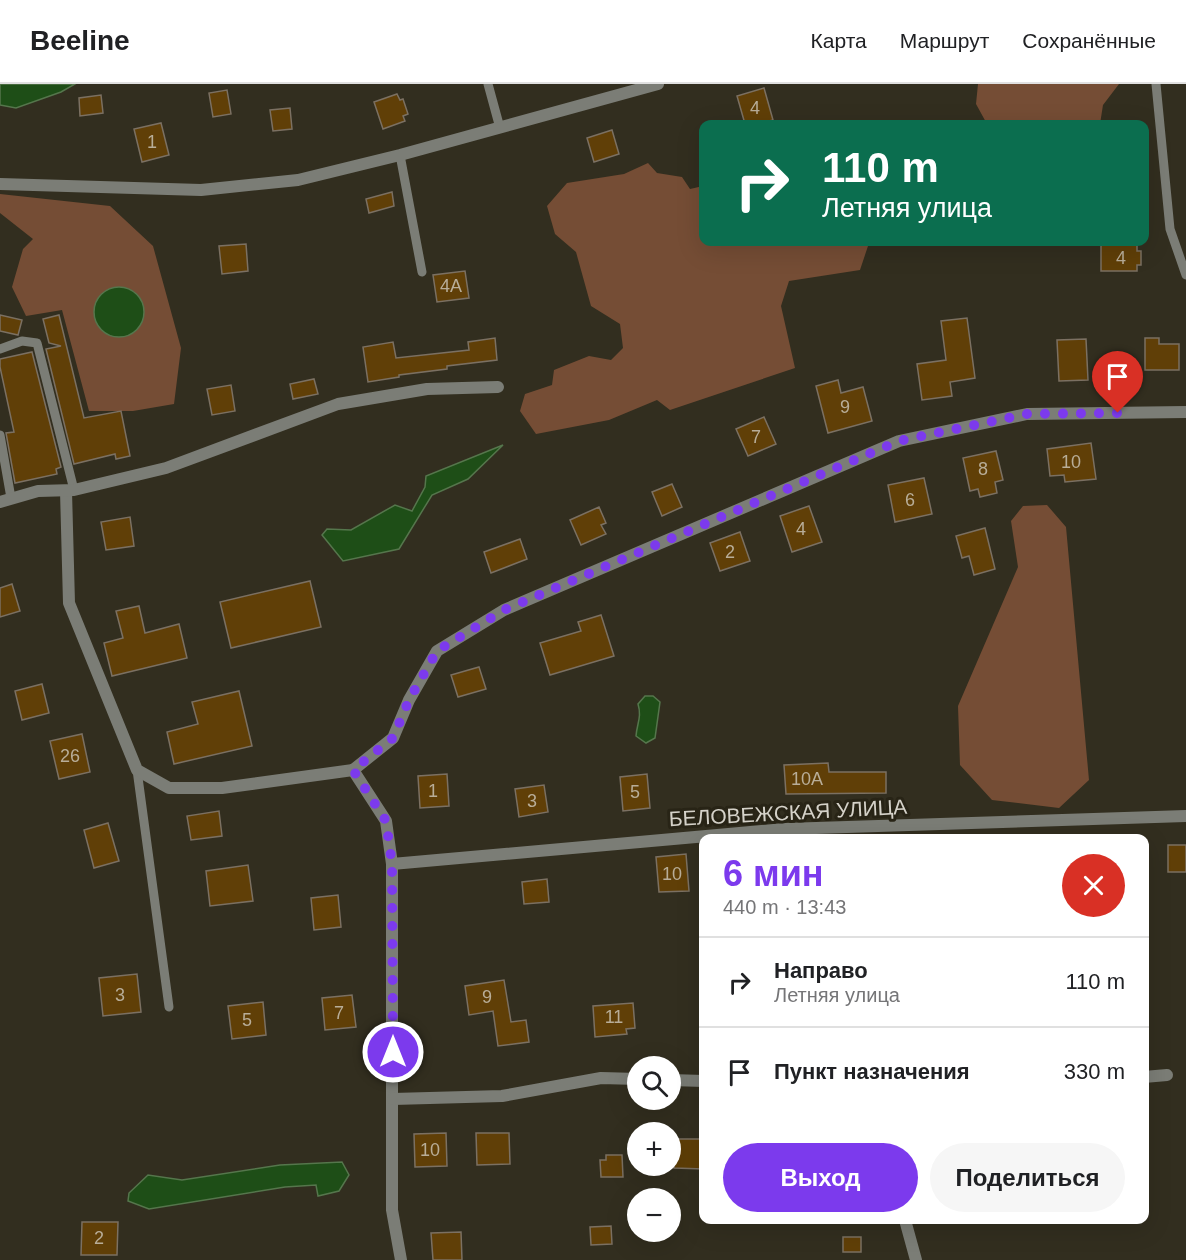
<!DOCTYPE html>
<html lang="ru">
<meta charset="utf-8">
<style>
:root{--surface:#fff;--page:#f6f6f6;--text:#202124;--muted:#757577;--line:#e0e0e0;--accent:#7c3aed}
body{margin:0;font-family:Helvetica,sans-serif;background:var(--page);color:var(--text);height:100vh;display:flex;flex-direction:column;font-size:22px;white-space:nowrap}
*{box-sizing:border-box;margin:0}
p{font-size:20px;color:var(--muted)}
.icon{flex:none;width:33px;height:33px;fill:none;stroke:currentColor;stroke-width:2;stroke-linecap:round;stroke-linejoin:round}
.map{position:relative;flex:1;overflow:hidden}
.side{position:absolute;left:699px;top:750px;width:450px;height:390px;display:flex;flex-direction:column;background:var(--surface);border-radius:12px;box-shadow:0 6px 24px #0002}
.side>*{flex:none}
.hud{position:absolute;left:699px;top:36px;width:450px;height:126px;border-radius:12px;box-shadow:0 6px 24px #0002;background:#0b6e4f;color:#fff;overflow:hidden}
.tools{position:absolute;left:627px;top:972px;display:grid;gap:12px}
.tools a{display:grid;place-items:center;width:54px;height:54px;border-radius:50%;background:var(--surface);box-shadow:0 6px 24px #0002;font-size:30px}
.pin{position:absolute;display:grid;place-items:center;width:51px;height:51px;color:#fff;margin:-62px -26px;border-radius:50% 50% 50% 0;rotate:-45deg;box-shadow:0 0 6px #0007}
.pin .icon{rotate:45deg}
.me{position:absolute;width:66px;margin:-33px;rotate:0deg;stroke-linejoin:round;filter:drop-shadow(0 0 4px #0008)}
.turn{display:flex;align-items:center;gap:21px;height:126px;padding:0 24px;font-size:27px}
.turn .icon{width:78px;height:78px;stroke-width:2.5}
.turn b{display:block;font-size:42px;line-height:51px}
.round{display:grid;place-items:center;flex:none;width:63px;height:63px;border-radius:32px;background:var(--page)}
.headline{display:flex;align-items:center;justify-content:space-between;height:102px;padding:0 24px}
h1{font-size:36px;font-weight:800;line-height:45px;color:var(--accent)}
.button{display:flex;gap:12px;margin-top:auto;padding:12px 24px}
.button a{flex:1;height:69px;border-radius:36px;background:var(--accent);color:#fff;font-size:24px;font-weight:800;line-height:69px;text-align:center}
.button a+a{background:var(--page);color:var(--text)}
ul{padding:0;list-style:none}
li{display:flex;align-items:center;gap:18px;height:90px;padding:0 24px;border-top:2px solid var(--line)}
li div{flex:1}
li b{display:block;font-size:22px}
li em{font-style:normal}
header{display:flex;align-items:center;gap:36px;box-sizing:border-box;height:84px;padding:0 30px;background:var(--surface);border-bottom:2px solid var(--line)}
header strong{font-size:28px}
nav{display:flex;gap:33px;margin-inline-start:auto;font-size:21px}
.map>svg:first-child{display:block}
.green{fill:#754d35}
.water{fill:#1e4e17;stroke:#55764c;stroke-width:1.5}
.building{fill:#603f07;stroke:#7b7062;stroke-width:1.5}
.lines{fill:none;stroke-linecap:round;stroke-linejoin:round}
.lane{stroke:#7b7d76;stroke-width:9}
.street{stroke:#7b7d76;stroke-width:12}
.route{stroke:#7c3aed;stroke-width:10;stroke-dasharray:0 18}
.labels{text-anchor:middle;stroke-width:6;stroke-linejoin:round;paint-order:stroke}
.number-label{font-size:18px;fill:#b8ad98}
.street-label{font-size:21px;fill:#d5d2c9;stroke:#282416}
</style>
<header>
<strong>Beeline</strong>
<nav><a>Карта</a><a>Маршрут</a><a>Сохранённые</a></nav>
</header>
<div class="map">
<svg width="1186" height="1176" viewBox="0 0 1186 1176">
<rect width="100%" height="100%" fill="#322e1f"/>
<g class="green">
<polygon points="978,0 1119,0 1103,21 1100,40 1060,40 1054,36 1051,40 987,40 976,20"/>
<polygon points="648,79 657,89 682,93 690,105 703,102 704,158 876,158 869,159 860,186 789,197 781,222 795,284 670,326 657,316 609,336 536,350 520,327 525,310 552,301 554,286 589,272 611,276 623,264 620,240 591,222 576,168 555,150 547,122 567,99 624,90"/>
<polygon points="0,110 110,122 153,162 181,264 174,320 133,327 89,327 62,226 26,232 12,203 23,165 33,155 0,129"/>
<polygon points="1047,421 1066,443 1089,696 1059,724 992,716 960,681 958,622 1018,483 1011,437 1023,422"/>
</g>
<g class="water">
<polygon points="0,0 75,0 61,8 16,24 0,21"/>
<circle cx="119" cy="228" r="25"/>
<polygon points="503,361 468,395 432,411 399,465 343,477 322,451 327,445 351,446 395,421 412,427 425,403 426,392"/>
<path d="M645,612h8l7,6 -5,36 -9,5 -10,-7c1,-13 6,-19 2,-32z"/>
<polygon points="342,1078 349,1091 339,1107 318,1112 316,1101 285,1103 149,1125 128,1117 129,1109 148,1091 182,1096 280,1081"/>
</g>
<g class="building">
<polygon points="764,4 773,36 759,40 745,40 737,12"/>
<polygon points="227,6 231,30 213,33 209,9"/>
<polygon points="397,10 400,16 403,15 408,30 403,32 405,37 383,45 374,18"/>
<polygon points="101,11 103,29 80,32 79,14"/>
<polygon points="290,24 292,45 273,47 270,26"/>
<polygon points="161,39 169,71 142,78 134,45"/>
<polygon points="612,46 619,70 594,78 587,54"/>
<polygon points="392,108 394,122 369,129 366,115"/>
<polygon points="1101,159 1137,159 1137,167 1141,167 1141,181 1137,181 1137,187 1101,187"/>
<polygon points="246,160 248,187 222,190 219,162"/>
<polygon points="465,187 469,214 437,218 433,191"/>
<polygon points="0,231 22,236 18,251 0,247"/>
<polygon points="59,231 84,334 121,327 130,372 116,375 115,370 74,380 46,265 61,262 49,259 43,235"/>
<polygon points="967,234 975,294 950,298 952,312 922,316 917,280 946,276 941,237"/>
<polygon points="495,254 497,276 447,282 447,285 399,291 399,293 368,298 363,263 393,258 396,274 469,266 468,258"/>
<polygon points="1145,254 1159,254 1159,260 1179,260 1179,286 1145,286"/>
<polygon points="1086,255 1088,296 1059,297 1057,256"/>
<polygon points="32,268 61,383 56,385 57,390 15,399 6,349 14,348 0,283 0,275"/>
<polygon points="314,295 318,310 293,315 290,300"/>
<polygon points="838,296 841,309 863,303 872,337 828,349 816,302"/>
<polygon points="231,301 235,327 212,331 207,305"/>
<polygon points="764,333 776,360 748,372 736,345"/>
<polygon points="1091,359 1096,395 1065,398 1064,391 1050,392 1047,365"/>
<polygon points="996,367 1003,396 995,398 997,409 980,413 978,405 970,407 963,374"/>
<polygon points="924,394 932,430 895,438 888,401"/>
<polygon points="672,400 682,423 662,432 652,408"/>
<polygon points="809,422 822,458 792,468 780,432"/>
<polygon points="599,423 606,439 601,441 606,450 581,461 570,436"/>
<polygon points="130,433 134,462 106,466 101,438"/>
<polygon points="985,444 995,485 974,491 969,472 962,474 956,452"/>
<polygon points="740,448 750,477 720,487 710,459"/>
<polygon points="520,455 527,475 491,489 484,468"/>
<polygon points="310,497 321,543 231,564 220,518"/>
<polygon points="12,500 20,527 0,533 0,504"/>
<polygon points="139,522 145,549 179,540 187,574 112,592 104,559 123,554 116,527"/>
<polygon points="601,531 614,572 550,591 540,559 581,547 578,538"/>
<polygon points="479,583 486,605 458,613 451,591"/>
<polygon points="42,600 49,629 22,636 15,607"/>
<polygon points="239,607 252,662 174,680 167,648 198,640 192,618"/>
<polygon points="82,650 90,688 59,695 50,657"/>
<polygon points="828,679 829,688 886,688 886,709 786,710 784,681"/>
<polygon points="447,690 449,722 420,724 418,692"/>
<polygon points="647,690 650,724 623,727 620,693"/>
<polygon points="544,701 548,728 519,733 515,705"/>
<polygon points="219,727 222,752 191,756 187,732"/>
<polygon points="108,739 119,777 94,784 84,746"/>
<rect x="1168" y="761" width="18" height="27"/>
<polygon points="686,770 689,807 659,808 656,773"/>
<polygon points="248,781 253,817 210,822 206,787"/>
<polygon points="547,795 549,818 524,820 522,798"/>
<polygon points="338,811 341,843 314,846 311,814"/>
<polygon points="137,890 141,928 103,932 99,894"/>
<polygon points="504,896 511,938 526,936 529,958 498,962 493,927 469,931 465,902"/>
<polygon points="352,911 356,943 325,946 322,914"/>
<polygon points="263,918 266,951 232,955 228,922"/>
<polygon points="633,919 635,944 626,945 627,950 595,953 593,922"/>
<polygon points="446,1049 447,1082 415,1083 414,1050"/>
<polygon points="476,1049 509,1049 510,1080 477,1081"/>
<polygon points="674,1055 704,1055 704,1085 674,1084"/>
<polygon points="606,1071 622,1071 623,1093 601,1093 600,1076 606,1076"/>
<polygon points="82,1138 118,1138 117,1171 81,1171"/>
<polygon points="611,1142 612,1160 591,1161 590,1143"/>
<polygon points="461,1148 462,1176 433,1176 431,1149"/>
<rect x="843" y="1153" width="18" height="15"/>
</g>
<g class="lines">
<g class="lane">
<polyline points="488,0 500,44"/>
<polyline points="1156,0 1170,145 1186,191"/>
<polyline points="400,71 422,188"/>
<polyline points="0,265 22,257 37,259 74,406"/>
<polyline points="0,351 11,414"/>
<polyline points="137,686 169,923"/>
</g>
<g class="street">
<polyline points="0,100 201,106 298,96 400,71 658,0"/>
<polyline points="66,407 69,519 137,686 169,704 222,704 353,686"/>
<polyline points="0,418 38,407 74,406 166,384 338,320 427,305 498,303"/>
<polyline points="353,686 393,654 409,616 437,567 504,526 899,357 1027,330 1186,328"/>
<polyline points="353,686 386,737 392,780 392,1126 401,1176"/>
<polyline points="392,780 785,745 1186,732"/>
<polyline points="1144,993 1167,991"/>
<polyline points="670,996 704,997"/>
<polyline points="393,1015 502,1012 601,994 638,995"/>
<polyline points="905,1136 916,1176"/>
</g>
</g>
<g class="lines">
<polyline class="route" points="393,968 392,780 386,737 353,686 393,654 409,616 437,567 504,526 899,357 1027,330 1118,329"/>
</g>
<g class="labels">
<g class="number-label">
<text x="755" y="30">4</text>
<text x="152" y="64">1</text>
<text x="1121" y="180">4</text>
<text x="451" y="208">4А</text>
<text x="845" y="329">9</text>
<text x="756" y="359">7</text>
<text x="1071" y="384">10</text>
<text x="983" y="391">8</text>
<text x="910" y="422">6</text>
<text x="801" y="451">4</text>
<text x="730" y="474">2</text>
<text x="70" y="678">26</text>
<text x="807" y="701">10А</text>
<text x="433" y="713">1</text>
<text x="635" y="714">5</text>
<text x="532" y="723">3</text>
<text x="672" y="796">10</text>
<text x="120" y="917">3</text>
<text x="487" y="919">9</text>
<text x="339" y="935">7</text>
<text x="614" y="939">11</text>
<text x="247" y="942">5</text>
<text x="430" y="1072">10</text>
<text x="99" y="1160">2</text>
</g>
<g class="street-label">
<text transform="translate(788 729) rotate(-3)" y="7">БЕЛОВЕЖСКАЯ УЛИЦА</text>
</g>
</g>
</svg>
<div class="tools">
<a><svg class="icon" aria-label="search" viewBox="0 0 24 24"><circle cx="10" cy="10" r="6"/><path d="M15 15l6 6"/></svg></a>
<a>+</a>
<a>−</a>
</div>
<div class="pin" style="left:1118px;top:329px;background:#d93025"><svg class="icon" aria-label="arrive" viewBox="0 0 24 24"><path d="M6 21V4h12l-3 4 3 4H6"/></svg></div>
<svg class="me" style="left:393px;top:968px" viewBox="-20 -20 40 40"><circle r="17" fill="#7c3aed" stroke="#fff" stroke-width="3"/><path d="M0-11L8 9 0 5-8 9z" fill="#fff"/></svg>
<div class="hud">
<div class="turn"><svg class="icon" aria-label="right" viewBox="0 0 24 24"><path d="M7 20v-9h11M14 6l5 5-5 5"/></svg><div><b>110 m</b>Летняя улица</div></div>
</div>
<section class="side">
<div class="headline"><div><h1>6 мин</h1><p>440 m · 13:43</p></div><a class="round" style="background:#d93025;color:#fff"><svg class="icon" aria-label="close" viewBox="0 0 24 24"><path d="M6 6l12 12M18 6L6 18"/></svg></a></div>
<ul>
<li><svg class="icon" aria-label="right" viewBox="0 0 24 24"><path d="M7 20v-9h11M14 6l5 5-5 5"/></svg><div><b>Направо</b><p>Летняя улица</p></div><em>110 m</em></li>
<li><svg class="icon" aria-label="arrive" viewBox="0 0 24 24"><path d="M6 21V4h12l-3 4 3 4H6"/></svg><div><b>Пункт назначения</b></div><em>330 m</em></li>
</ul>
<div class="button"><a>Выход</a><a>Поделиться</a></div>
</section>
</div>
